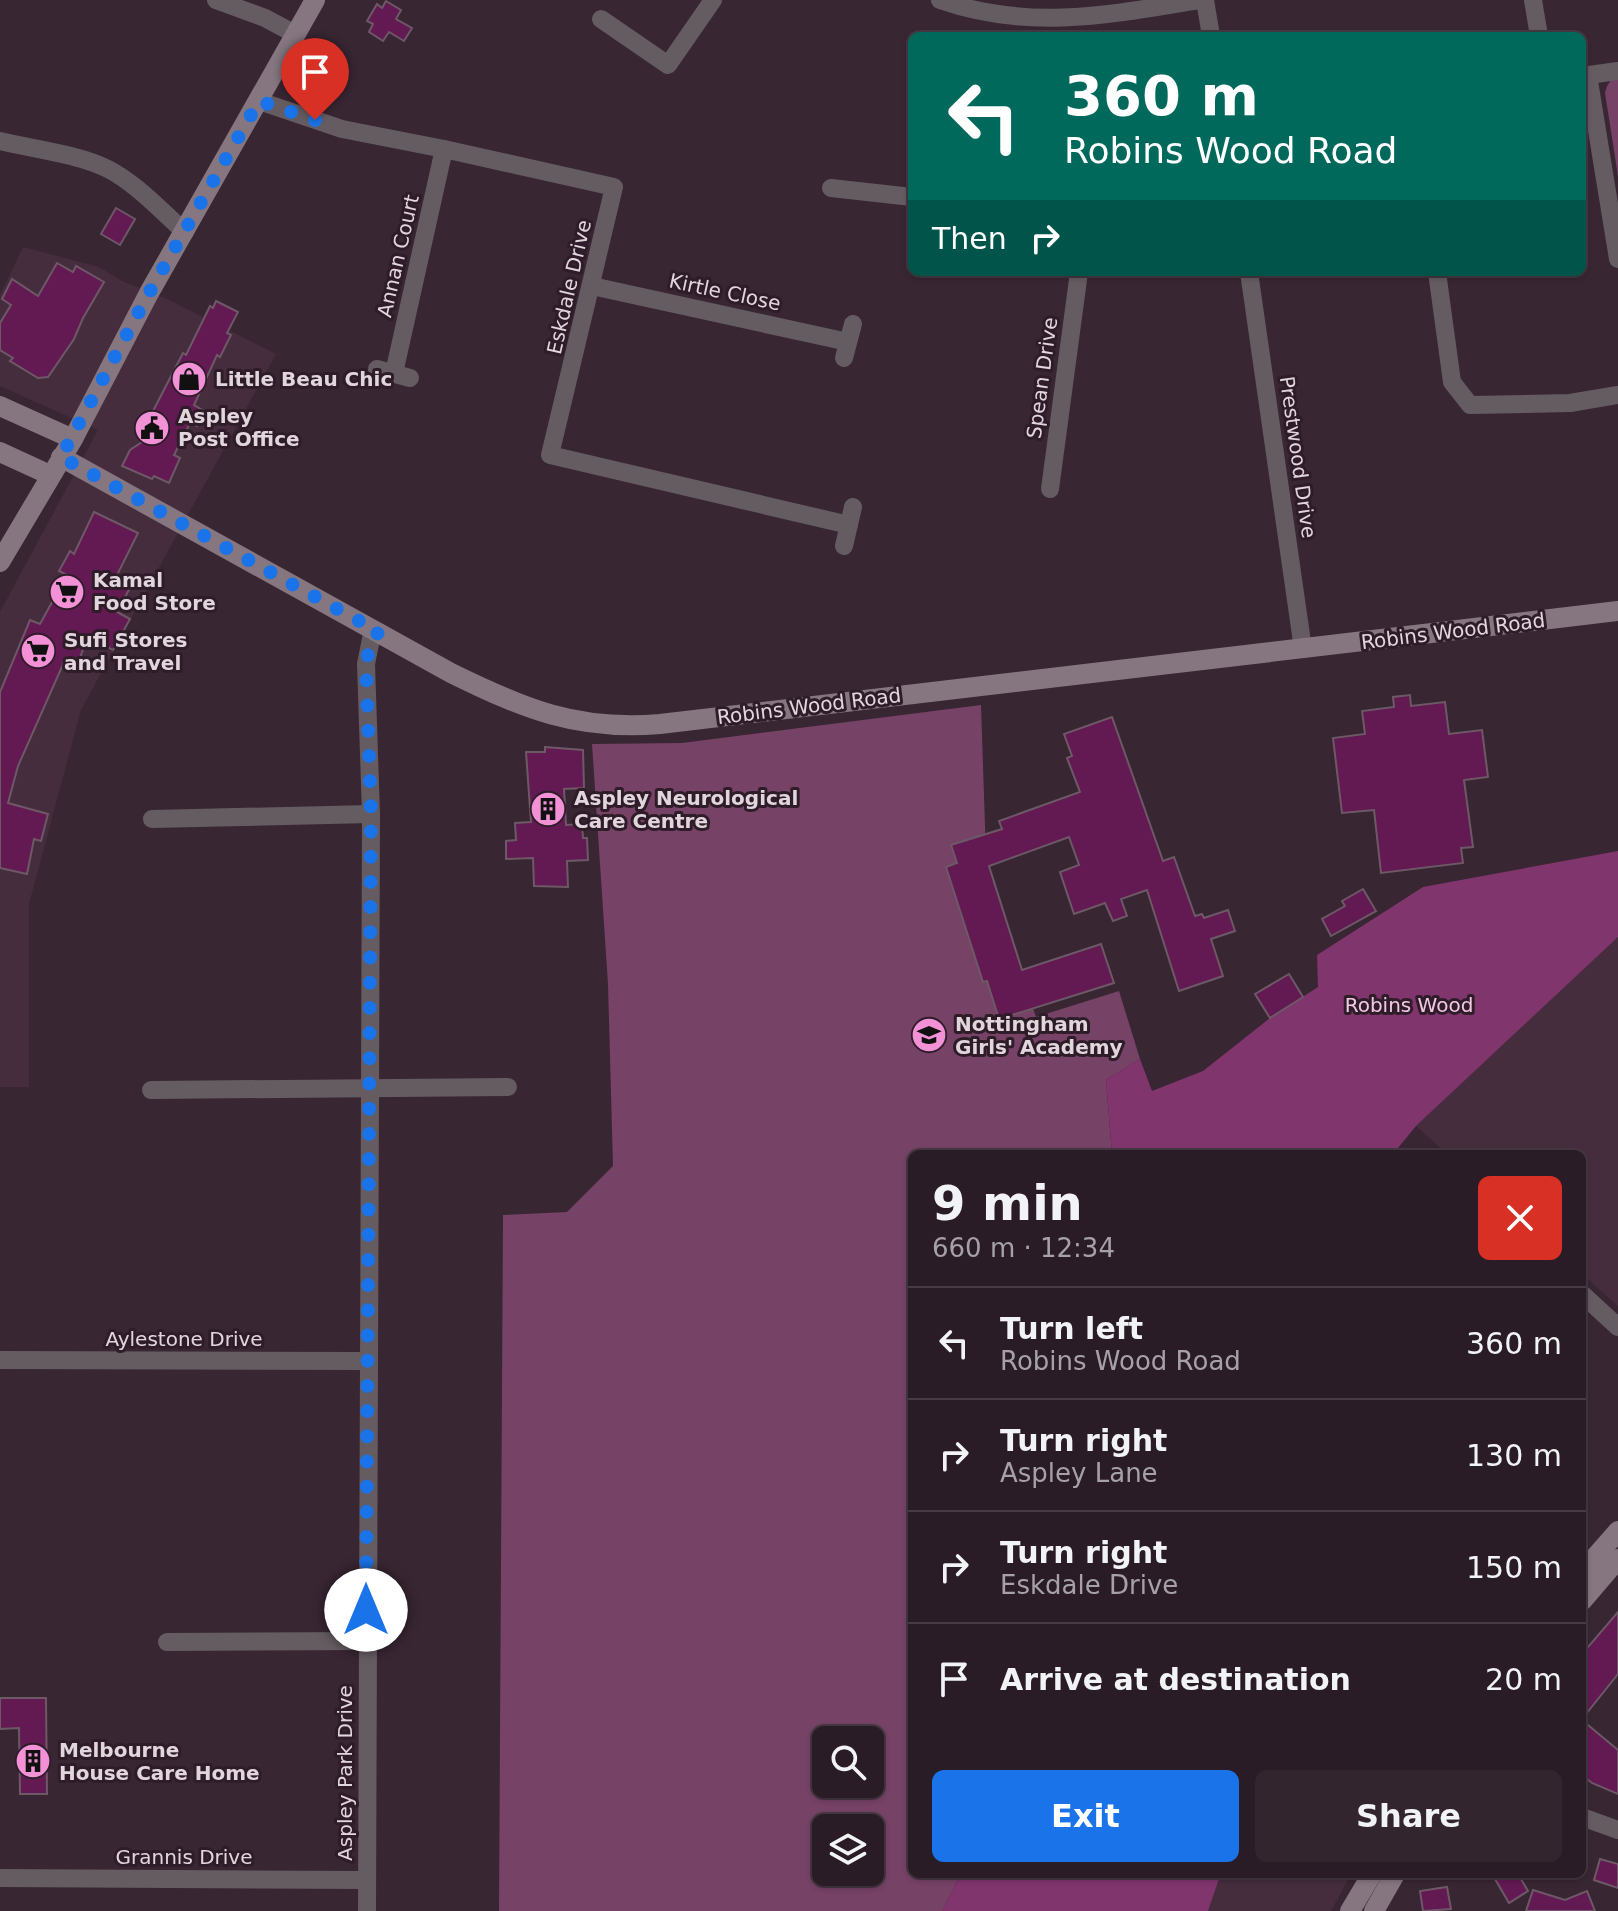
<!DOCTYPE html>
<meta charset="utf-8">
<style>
:root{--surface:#2a1c26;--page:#32252e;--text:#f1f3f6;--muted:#a5a1a7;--line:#463a43;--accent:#1a73e8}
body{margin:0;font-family:"DejaVu Sans",sans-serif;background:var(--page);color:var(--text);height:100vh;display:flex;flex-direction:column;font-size:30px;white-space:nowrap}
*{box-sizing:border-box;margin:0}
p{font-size:26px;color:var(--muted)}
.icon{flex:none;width:44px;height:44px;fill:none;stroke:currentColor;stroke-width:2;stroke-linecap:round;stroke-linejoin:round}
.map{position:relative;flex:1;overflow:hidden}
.drawer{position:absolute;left:908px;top:1150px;width:678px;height:728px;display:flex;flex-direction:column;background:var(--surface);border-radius:12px;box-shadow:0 2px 6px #0004,0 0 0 2px var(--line)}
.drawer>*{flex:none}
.top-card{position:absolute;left:908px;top:32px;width:678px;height:244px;border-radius:12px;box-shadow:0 2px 6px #0004,0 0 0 2px var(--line);background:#00695c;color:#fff;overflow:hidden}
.fabs{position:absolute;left:812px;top:1726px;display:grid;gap:16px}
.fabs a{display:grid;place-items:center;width:72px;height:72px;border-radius:12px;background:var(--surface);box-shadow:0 2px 6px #0004,0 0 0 2px var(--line);font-size:40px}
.pin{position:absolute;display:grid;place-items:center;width:68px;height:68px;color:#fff;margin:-82px -34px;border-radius:50% 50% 50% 0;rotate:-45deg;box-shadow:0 0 8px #0007}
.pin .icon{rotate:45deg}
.me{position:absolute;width:88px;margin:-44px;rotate:0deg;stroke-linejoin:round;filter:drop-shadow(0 0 6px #0008)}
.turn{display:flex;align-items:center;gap:28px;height:168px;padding:0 24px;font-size:36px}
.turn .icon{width:104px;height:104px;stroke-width:2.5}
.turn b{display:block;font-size:56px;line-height:68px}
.then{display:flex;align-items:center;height:76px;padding:0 24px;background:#0003;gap:16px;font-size:30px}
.round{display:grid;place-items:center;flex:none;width:84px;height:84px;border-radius:12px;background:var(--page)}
.headline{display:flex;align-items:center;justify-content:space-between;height:136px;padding:0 24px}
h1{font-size:48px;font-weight:700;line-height:60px}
.action{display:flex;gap:16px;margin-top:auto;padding:16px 24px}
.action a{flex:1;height:92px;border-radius:12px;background:var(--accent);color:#fff;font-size:32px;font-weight:700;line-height:92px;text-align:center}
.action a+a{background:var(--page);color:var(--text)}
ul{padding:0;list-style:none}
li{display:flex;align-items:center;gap:24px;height:112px;padding:0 24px;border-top:2px solid var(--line)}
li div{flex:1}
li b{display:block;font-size:30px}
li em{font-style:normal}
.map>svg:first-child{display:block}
.built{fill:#452d3e}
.green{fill:#764266;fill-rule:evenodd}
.forest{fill:#81356d}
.building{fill:#631952;stroke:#6d5966;stroke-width:2}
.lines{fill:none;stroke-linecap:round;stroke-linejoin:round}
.street{stroke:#655c62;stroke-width:18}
.secondary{stroke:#85767f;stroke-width:20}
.route{stroke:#1a73e8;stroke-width:14;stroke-dasharray:0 25.2}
.labels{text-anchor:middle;stroke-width:6;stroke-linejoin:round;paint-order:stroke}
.street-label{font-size:20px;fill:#e2d6dd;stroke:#2e1d29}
.poi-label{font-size:20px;font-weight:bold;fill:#e2d6dd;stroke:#2e1d29;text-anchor:start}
.park-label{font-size:20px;fill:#f3c7e4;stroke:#2e1d29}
</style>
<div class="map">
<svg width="1618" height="1911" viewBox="0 0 1618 1911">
<rect width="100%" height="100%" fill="#382633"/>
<g class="built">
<polygon points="23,247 99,267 122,281 167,299 276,354 81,710 29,904 29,1087 0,1087 0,612 98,430 0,386 0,295"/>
<polygon points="1618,937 1618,1306 1582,1274 1582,1154 1447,1154 1416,1126"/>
<polygon points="1214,1874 1351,1874 1331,1911 1208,1911 1219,1879"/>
</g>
<g class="green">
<path d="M1618,78v98l-13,-83c2,-8 4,-14 13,-15z"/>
<path d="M981,705l5,151 3,22 47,139 83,-26 21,68 -34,21 6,74h-200v720h49l-19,37h-443l4,-696 64,-3 46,-46 -5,-182 -16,-240 90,-1zM826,1740h44v44h-44zM826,1828h44v44h-44z"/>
</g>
<g class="forest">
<polygon points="1618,851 1618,937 1416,1126 1393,1154 1112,1154 1106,1080 1140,1059 1152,1091 1203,1071 1270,1018 1318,987 1317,955 1423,887"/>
<polygon points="961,1874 1213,1874 1219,1879 1208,1911 942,1911"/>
</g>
<g class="building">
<polygon points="386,1 401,10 396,19 412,28 404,41 389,32 383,41 369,32 373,24 367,21 377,4 382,8"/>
<polygon points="116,208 135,219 120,245 101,234"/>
<polygon points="57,263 73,272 76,266 104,282 83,318 74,339 48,377 38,378 10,361 13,358 0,350 0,323 11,305 2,299 12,279 38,296"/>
<polygon points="216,301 238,312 227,333 231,335 220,357 217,355 194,405 204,411 197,426 190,423 174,455 180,458 169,483 154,476 152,479 122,466 130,450 142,442 140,428 143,420 151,415 183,353 186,355 210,306 213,308"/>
<polygon points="94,512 138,533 116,577 131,586 117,612 130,619 113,650 88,636 78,663 67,659 64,662 18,766 8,803 48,814 41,841 34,839 27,874 0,868 0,692 30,620 40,624 67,575 59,571 70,551 74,554"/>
<polygon points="1410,695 1411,706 1445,702 1449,734 1482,730 1488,777 1464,780 1473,847 1461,848 1463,863 1381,873 1374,810 1342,813 1333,738 1365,734 1362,711 1394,707 1393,697"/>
<polygon points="1112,717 1163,861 1174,857 1195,916 1202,914 1204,918 1228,910 1235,931 1211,939 1223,976 1179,991 1147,890 1121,899 1127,916 1113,921 1105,903 1074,914 1060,872 1079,865 1069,837 989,866 1022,970 1101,944 1114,983 999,1019 987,981 983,982 946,867 957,863 951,845 1002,829 999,821 1080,792 1067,758 1072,756 1064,734"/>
<polygon points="545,747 583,750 584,788 564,789 566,825 582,824 583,838 587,838 588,860 567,861 568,887 534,886 533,858 506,859 506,841 516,840 515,823 531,822 526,752 545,752"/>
<polygon points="1363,889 1376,911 1331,936 1322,919 1345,906 1342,901"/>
<polygon points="1289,974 1303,997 1270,1018 1255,994"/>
<polygon points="1618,1612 1618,1674 1582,1719 1582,1654"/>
<polygon points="0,1698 46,1698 47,1794 20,1794 19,1728 0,1729"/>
<polygon points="1582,1720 1618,1750 1618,1794 1592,1783 1582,1775"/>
<polygon points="1600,1859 1618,1864 1618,1888 1594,1880"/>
<polygon points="1503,1874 1518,1874 1528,1891 1509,1903 1495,1879"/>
<polygon points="1447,1887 1451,1909 1423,1911 1420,1891"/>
<polygon points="1533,1890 1565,1900 1587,1891 1595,1911 1526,1911"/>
</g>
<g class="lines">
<g class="street">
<polyline points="216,0 265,18 295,34"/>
<path d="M940,0c89,31 169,15 259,0"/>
<polyline points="1205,0 1211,36"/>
<polyline points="1533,0 1539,36"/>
<polyline points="601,19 668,65 713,0"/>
<polyline points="1588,75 1618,259"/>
<polyline points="1582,76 1618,71"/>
<polyline points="259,101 342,129 444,149 614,187 550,455 849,525"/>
<path d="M0,141c33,8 78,13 108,28 29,15 53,42 77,63"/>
<polyline points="831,188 912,197"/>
<polyline points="1249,272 1303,649"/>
<polyline points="1437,272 1452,382 1470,405 1570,403 1618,395"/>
<polyline points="592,286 848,342"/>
<polyline points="844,358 853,324"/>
<polyline points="377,369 410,378"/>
<polyline points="394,373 444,149"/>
<polyline points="1050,489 1079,272"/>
<polyline points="844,546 853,507"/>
<polyline points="152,819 371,814"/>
<polyline points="151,1090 508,1087"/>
<polyline points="1582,1294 1618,1327"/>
<polyline points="0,1360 367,1361"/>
<polyline points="167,1642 366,1641"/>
<polyline points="1582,1817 1618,1830"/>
<polyline points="0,1878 367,1880"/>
<polyline points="367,1911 371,814 366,664 371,639 379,632"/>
</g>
<g class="secondary">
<polyline points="0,406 73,439"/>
<polyline points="0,452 50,475"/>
<path d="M61,457l390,216c73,36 126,58 209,51l958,-113"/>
<polyline points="0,562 73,439 149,293 315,0"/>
<polyline points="1582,1572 1618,1531"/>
<polyline points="1582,1601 1618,1559"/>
<polyline points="1350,1911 1372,1874"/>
<polyline points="1374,1911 1395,1874"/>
</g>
</g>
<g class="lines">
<polyline class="route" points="315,120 259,101 149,293 61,457 379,632 371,639 366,664 371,814 366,1610"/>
</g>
<defs>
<symbol id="shop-disc" viewBox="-11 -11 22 22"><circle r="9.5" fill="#f391d6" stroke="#2e1d29"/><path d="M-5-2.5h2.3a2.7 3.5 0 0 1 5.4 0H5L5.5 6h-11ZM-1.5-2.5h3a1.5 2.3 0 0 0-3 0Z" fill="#111"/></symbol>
<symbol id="civic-disc" viewBox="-11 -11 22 22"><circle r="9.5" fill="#f391d6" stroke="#2e1d29"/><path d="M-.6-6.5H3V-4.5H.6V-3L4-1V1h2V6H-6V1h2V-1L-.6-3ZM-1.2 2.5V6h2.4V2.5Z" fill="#111"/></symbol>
<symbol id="supermarket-disc" viewBox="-11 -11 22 22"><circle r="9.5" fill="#f391d6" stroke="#2e1d29"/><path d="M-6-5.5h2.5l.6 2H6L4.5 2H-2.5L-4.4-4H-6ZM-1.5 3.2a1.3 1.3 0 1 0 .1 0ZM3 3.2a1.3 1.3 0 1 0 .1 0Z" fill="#111"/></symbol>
<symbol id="building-disc" viewBox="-11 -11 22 22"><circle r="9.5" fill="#f391d6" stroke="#2e1d29"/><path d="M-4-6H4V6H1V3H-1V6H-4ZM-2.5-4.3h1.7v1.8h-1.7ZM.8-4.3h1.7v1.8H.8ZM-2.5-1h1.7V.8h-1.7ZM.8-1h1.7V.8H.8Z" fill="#111"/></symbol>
<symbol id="school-disc" viewBox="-11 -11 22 22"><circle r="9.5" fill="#f391d6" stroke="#2e1d29"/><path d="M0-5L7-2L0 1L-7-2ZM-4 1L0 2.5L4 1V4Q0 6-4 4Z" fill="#111"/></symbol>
</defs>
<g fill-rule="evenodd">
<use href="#shop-disc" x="169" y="359" width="40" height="40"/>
<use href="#civic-disc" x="132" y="408" width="40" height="40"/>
<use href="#supermarket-disc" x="47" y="572" width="40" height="40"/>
<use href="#supermarket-disc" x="18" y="631" width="40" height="40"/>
<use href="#building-disc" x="528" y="789" width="40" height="40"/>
<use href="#school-disc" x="909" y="1015" width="40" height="40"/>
<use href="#building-disc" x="13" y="1741" width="40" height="40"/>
</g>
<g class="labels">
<g class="street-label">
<text transform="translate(398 256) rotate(-77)" y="7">Annan Court</text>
<text transform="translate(569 287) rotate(-77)" y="7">Eskdale Drive</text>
<text transform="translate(725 292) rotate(12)" y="7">Kirtle Close</text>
<text transform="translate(1042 378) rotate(-82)" y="7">Spean Drive</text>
<text transform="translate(1298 457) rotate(82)" y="7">Prestwood Drive</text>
<text transform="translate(1453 631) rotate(-7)" y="7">Robins Wood Road</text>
<text transform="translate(809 706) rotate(-7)" y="7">Robins Wood Road</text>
<text x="184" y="1346">Aylestone Drive</text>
<text transform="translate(345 1773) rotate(-90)" y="7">Aspley Park Drive</text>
<text x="184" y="1864">Grannis Drive</text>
</g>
<g class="poi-label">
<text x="215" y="386">Little Beau Chic</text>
<text x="178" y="423">Aspley<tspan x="178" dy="23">Post Office</tspan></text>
<text x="93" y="587">Kamal<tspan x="93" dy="23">Food Store</tspan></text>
<text x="64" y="647">Sufi Stores<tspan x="64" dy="23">and Travel</tspan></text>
<text x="574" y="805">Aspley Neurological<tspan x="574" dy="23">Care Centre</tspan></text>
<text x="955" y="1031">Nottingham<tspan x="955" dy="23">Girls' Academy</tspan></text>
<text x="59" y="1757">Melbourne<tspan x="59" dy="23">House Care Home</tspan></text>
</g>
<g class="park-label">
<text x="1409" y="1012">Robins Wood</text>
</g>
</g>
</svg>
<div class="fabs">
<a><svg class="icon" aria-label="search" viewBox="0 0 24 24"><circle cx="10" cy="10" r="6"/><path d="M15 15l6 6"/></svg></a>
<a><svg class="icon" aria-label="layers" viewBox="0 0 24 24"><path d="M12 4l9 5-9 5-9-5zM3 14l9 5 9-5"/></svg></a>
</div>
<div class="pin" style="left:315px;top:120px;background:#d93025"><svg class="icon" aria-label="arrive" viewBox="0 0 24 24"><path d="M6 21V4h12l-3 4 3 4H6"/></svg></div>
<svg class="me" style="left:366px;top:1610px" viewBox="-20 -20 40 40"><circle r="19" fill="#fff"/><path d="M0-13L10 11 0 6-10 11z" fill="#1a73e8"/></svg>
<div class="top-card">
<div class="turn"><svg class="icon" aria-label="left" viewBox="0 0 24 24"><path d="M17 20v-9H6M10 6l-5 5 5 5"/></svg><div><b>360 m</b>Robins Wood Road</div></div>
<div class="then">Then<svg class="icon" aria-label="right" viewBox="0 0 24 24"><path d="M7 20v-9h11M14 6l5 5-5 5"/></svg></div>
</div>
<section class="drawer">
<div class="headline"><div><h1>9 min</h1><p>660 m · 12:34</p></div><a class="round" style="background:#d93025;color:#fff"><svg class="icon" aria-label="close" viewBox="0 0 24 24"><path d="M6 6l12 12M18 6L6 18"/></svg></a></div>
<ul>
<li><svg class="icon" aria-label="left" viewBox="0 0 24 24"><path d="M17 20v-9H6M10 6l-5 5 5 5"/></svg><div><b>Turn left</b><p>Robins Wood Road</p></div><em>360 m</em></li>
<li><svg class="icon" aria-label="right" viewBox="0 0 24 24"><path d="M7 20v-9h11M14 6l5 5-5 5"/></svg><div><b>Turn right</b><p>Aspley Lane</p></div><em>130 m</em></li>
<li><svg class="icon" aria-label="right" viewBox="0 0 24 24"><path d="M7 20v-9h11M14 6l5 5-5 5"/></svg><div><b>Turn right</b><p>Eskdale Drive</p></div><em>150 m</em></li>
<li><svg class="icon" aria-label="arrive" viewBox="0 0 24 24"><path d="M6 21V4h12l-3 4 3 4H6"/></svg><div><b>Arrive at destination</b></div><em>20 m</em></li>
</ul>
<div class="action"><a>Exit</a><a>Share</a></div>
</section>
</div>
